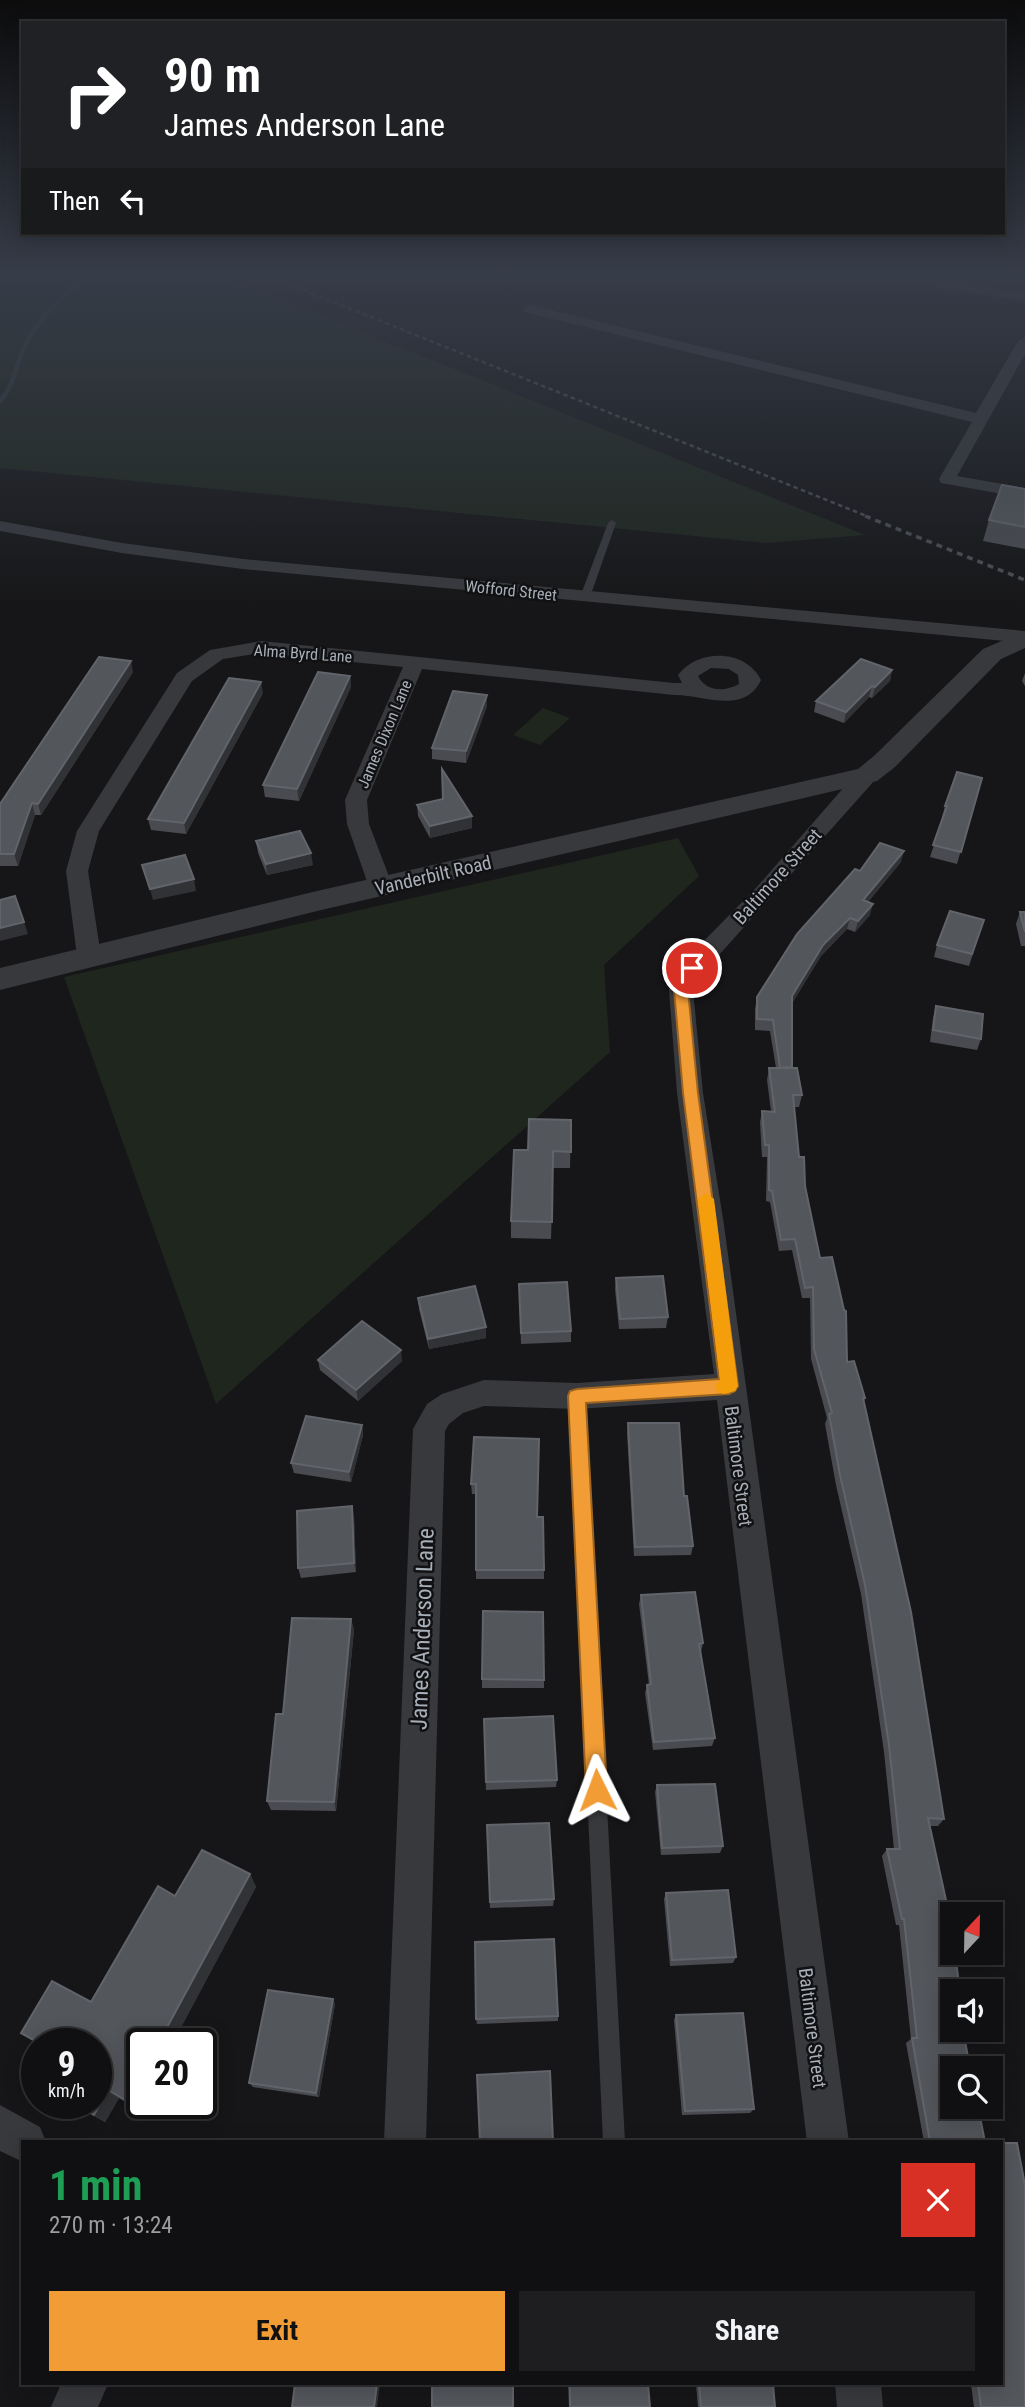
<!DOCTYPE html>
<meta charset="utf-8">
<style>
:root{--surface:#101012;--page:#1e1e20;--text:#f1f3f6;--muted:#9c9d9f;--line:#303032;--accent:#f19c35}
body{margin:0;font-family:"Roboto Condensed",sans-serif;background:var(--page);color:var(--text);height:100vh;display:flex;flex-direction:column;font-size:26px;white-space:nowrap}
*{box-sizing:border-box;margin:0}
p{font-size:23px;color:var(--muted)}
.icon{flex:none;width:38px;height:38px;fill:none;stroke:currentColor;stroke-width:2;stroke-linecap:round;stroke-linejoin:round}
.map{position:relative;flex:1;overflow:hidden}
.drawer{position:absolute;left:21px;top:2140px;width:982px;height:245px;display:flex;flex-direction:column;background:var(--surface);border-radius:0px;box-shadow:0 4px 18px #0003,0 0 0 2px var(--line)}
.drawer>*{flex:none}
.top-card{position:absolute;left:21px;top:21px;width:984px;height:214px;border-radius:0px;box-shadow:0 4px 18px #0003,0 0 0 2px var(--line);background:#202124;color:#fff;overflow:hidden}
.needle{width:46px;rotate:22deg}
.fabs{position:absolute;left:940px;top:1902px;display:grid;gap:14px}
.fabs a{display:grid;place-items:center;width:63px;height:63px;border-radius:0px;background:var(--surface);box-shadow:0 4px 18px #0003,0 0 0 2px var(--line);font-size:35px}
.speed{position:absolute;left:21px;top:2028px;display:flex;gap:14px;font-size:35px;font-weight:700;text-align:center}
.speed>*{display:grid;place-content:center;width:91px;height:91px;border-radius:50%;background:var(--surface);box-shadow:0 4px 18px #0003,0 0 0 2px var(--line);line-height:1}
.speed small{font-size:18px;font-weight:400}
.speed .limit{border:4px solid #111;border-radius:10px;background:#fff;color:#111}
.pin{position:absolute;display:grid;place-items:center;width:60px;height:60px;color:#fff;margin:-30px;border:4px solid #fff;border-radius:50%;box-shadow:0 2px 7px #0007}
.me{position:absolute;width:77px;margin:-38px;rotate:357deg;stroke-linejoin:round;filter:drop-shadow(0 0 5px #0008)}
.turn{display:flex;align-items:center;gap:24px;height:147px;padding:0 28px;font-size:32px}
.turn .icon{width:91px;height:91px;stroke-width:2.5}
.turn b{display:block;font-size:49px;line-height:60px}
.then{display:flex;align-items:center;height:66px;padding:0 28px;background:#0003;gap:14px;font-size:26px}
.round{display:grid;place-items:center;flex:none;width:74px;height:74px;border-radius:0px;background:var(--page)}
.summary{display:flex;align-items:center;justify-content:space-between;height:119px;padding:0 28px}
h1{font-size:42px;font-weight:700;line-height:52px;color:#1e9e55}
.primary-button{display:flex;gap:14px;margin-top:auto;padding:14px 28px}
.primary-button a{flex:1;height:80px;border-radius:0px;background:var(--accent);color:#111;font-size:28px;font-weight:700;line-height:80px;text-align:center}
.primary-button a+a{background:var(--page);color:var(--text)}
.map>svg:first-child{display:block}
.green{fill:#1e261e}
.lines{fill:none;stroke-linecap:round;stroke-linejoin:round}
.stream{stroke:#2c373c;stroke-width:4.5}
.service{fill:#37393d;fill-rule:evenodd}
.minor{fill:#37393d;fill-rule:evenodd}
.tertiary{fill:#37393d;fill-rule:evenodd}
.rail-far1{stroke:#4a4d52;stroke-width:2.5;stroke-dasharray:4.5 3.5;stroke-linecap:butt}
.rail{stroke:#4a4d52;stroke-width:3.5;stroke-dasharray:6 5;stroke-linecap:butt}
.wall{fill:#494b50}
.shaded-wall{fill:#303235}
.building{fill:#53565b;stroke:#61646a;stroke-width:2}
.route{fill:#f19c35;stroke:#9d6522;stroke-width:2}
.slow{fill:#f59e0b}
.labels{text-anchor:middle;stroke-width:5;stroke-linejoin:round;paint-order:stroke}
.far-street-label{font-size:16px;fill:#a8afb8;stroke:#111113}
.street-label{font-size:19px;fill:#a8afb8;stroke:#111113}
.near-street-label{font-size:23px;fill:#a8afb8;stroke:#111113}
</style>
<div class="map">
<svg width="1025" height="2407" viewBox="0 0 1025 2407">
<rect width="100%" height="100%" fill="#161618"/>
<g class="green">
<polygon points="0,272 214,272 865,535 766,543 0,468"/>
<polygon points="543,708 570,718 540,745 513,735"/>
<polygon points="678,838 699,876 604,965 610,1052 216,1404 64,977"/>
</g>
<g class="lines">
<g class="stream">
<polyline points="586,272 641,276 722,272"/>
<path d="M0,401c13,-13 15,-33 22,-49 16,-35 42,-60 73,-80"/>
</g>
<g class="service">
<polygon points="612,520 616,523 590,597 582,599 580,597 608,523"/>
<polygon points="577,1389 582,1391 585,1396 625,2142 603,2142 569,1396 572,1391"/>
</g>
<g class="minor">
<polygon points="862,272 894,272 1025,293 1025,301 869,276"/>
<polygon points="530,305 976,413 1018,341 1025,337 1025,354 957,476 1025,488 1025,498 941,483 939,479 972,422 525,312 523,309"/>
<polygon points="0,521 122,543 243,559 1025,631 1025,643 243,569 122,553 0,531"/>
<path d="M261,641l413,42h8l-4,-8c20,-27 68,-26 83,5 -17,36 -59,14 -87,15l-252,-26 -55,131 2,24 24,63 -4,5 -8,2 -8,-2 -4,-5 -22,-63 -2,-24 58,-133 -142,-14 -38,6 -31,22 -93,150 -11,40 13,85 -3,6 -9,2 -9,-2 -3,-6 -11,-85 11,-40 100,-158 33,-23zM711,668l18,1 9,6 1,9c-14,8 -33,8 -41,-8z"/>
<polygon points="867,769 875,770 878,775 875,780 695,982 693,990 703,1093 724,1225 849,2142 807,2142 717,1400 577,1409 484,1406 463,1413 449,1424 445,1431 426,2142 384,2142 413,1429 427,1404 442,1394 484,1380 577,1383 714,1374 677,1093 669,990 683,962 756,888 859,770"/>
<polygon points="0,2105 40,2127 46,2142 23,2142 23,2162 0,2151"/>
<polygon points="61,2384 108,2384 98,2407 51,2407"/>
<polygon points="835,2384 881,2384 883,2407 837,2407"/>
</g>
<polygon class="tertiary" points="1025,631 1025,648 1001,659 895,767 877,781 317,911 0,990 0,968 317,891 858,769 875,755 983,649"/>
<polyline class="rail-far1" points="259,272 869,517"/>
<polyline class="rail" points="865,516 1025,580"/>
</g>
<g class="wall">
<polygon points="1025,489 1025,549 983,541 989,520"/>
<polygon points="892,670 890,681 872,698 869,697 844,723 814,712 816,701"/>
<polygon points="133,672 41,815 35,815 18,866 0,866 0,804"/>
<polygon points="1025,673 1025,686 1022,681"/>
<polygon points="350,676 351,687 299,801 265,797 263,785"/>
<polygon points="263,693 186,834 151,830 148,819"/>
<polygon points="487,706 466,763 432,759 432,748"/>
<polygon points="982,778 957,864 930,857 943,818 942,817 945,806"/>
<polygon points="417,805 472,828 430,838 418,816"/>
<polygon points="256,841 313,865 267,875 258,853"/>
<polygon points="901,862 868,902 870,915 855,932 847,929 821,956 792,1003 792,1068 802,1095 799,1107 794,1107 799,1157 820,1258 847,1362 865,1398 864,1402 944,1819 938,1826 930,1826 952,1992 985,2142 924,2142 906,2043 911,2039 899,1925 896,1925 882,1856 887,1849 894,1849 884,1752 861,1594 836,1485 825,1424 827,1418 811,1359 810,1298 802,1298 792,1250 779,1251 770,1202 766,1201 767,1157 762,1157 760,1122 762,1111 771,1111 767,1080 769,1068 776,1068 770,1031 755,1030 755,1009 757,997 860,871"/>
<polygon points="1020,912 1025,912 1025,946 1021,946 1016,924"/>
<polygon points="984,920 969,966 934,957 937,945"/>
<polygon points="936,1006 981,1039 977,1050 930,1042 933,1018"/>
<polygon points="571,1120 570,1168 553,1168 551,1239 511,1238 511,1221 528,1150"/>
<polygon points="616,1278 668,1317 666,1328 619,1329 615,1289"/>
<polygon points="519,1284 571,1331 571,1342 521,1344"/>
<polygon points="418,1298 486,1338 429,1349 419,1309"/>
<polygon points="318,1360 402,1361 358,1401 320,1370"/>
<polygon points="628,1423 684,1496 693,1546 691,1555 634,1556 627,1433"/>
<polygon points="362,1425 363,1435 351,1482 294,1473 291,1463"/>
<polygon points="474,1437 537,1517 544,1570 544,1579 476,1579 476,1494 472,1494 471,1484"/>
<polygon points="354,1516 356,1572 301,1578 298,1568"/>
<polygon points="641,1595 703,1643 701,1652 715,1738 712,1746 653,1750 645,1693 647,1685 649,1685 639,1604"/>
<polygon points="351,1619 354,1630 336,1811 271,1810 267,1801"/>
<polygon points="482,1679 544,1680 544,1688 482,1688"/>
<polygon points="484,1719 557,1780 556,1787 486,1790"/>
<polygon points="657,1785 723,1846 720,1853 661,1855 655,1792"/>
<polygon points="487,1825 554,1899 553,1906 490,1908"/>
<polygon points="250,1874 256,1887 172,2044 142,2044 137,2109 119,2098 105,2122 73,2104 96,2104 96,2044 37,2044 21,2033 91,2002 175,1896"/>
<polygon points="666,1893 736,1957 733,1963 670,1966 664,1899"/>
<polygon points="335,2004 319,2097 253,2087 249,2083"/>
<polygon points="676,2015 754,2109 750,2113 682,2115 674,2020"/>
<polygon points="558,2016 558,2021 477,2024 476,2019"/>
<polygon points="568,2384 648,2384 650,2407 569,2407"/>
<polygon points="696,2384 773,2384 775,2407 698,2407"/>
<polygon points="971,2384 1001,2384 1025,2407 974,2407"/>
</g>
<g class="shaded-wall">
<polygon points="131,661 133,672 41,815 38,804"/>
<polygon points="892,670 890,681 872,698 875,687"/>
<polygon points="350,676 351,687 299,801 297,789"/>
<polygon points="261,682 263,693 186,834 184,823"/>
<polygon points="872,686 869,697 844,723 846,712"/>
<polygon points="487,695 487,706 466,763 466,751"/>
<polygon points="32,803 35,815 18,866 14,854"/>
<polygon points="472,816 472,828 430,838 430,826"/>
<polygon points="904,851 901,862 860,911 863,900"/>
<polygon points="311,853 313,865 267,875 266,864"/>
<polygon points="194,879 196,891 153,900 150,889"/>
<polygon points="873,904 870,915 855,932 858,921"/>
<polygon points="850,918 847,929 821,956 790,1007 792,996 823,945"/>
<polygon points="24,922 28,934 0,941 0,928"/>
<polygon points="486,1327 486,1338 429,1349 428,1339"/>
<polygon points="401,1350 402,1361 358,1401 356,1390"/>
<polygon points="362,1425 363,1435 351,1482 349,1472"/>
<polygon points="352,1506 354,1516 356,1572 354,1563"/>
<polygon points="351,1619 354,1630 336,1811 334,1802"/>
<polygon points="250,1874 256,1887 172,2044 158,2044"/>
<polygon points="333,1999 335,2004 319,2097 316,2093"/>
<polygon points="142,2074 142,2101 137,2109 127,2101"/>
<polygon points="108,2090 119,2098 105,2122 94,2115"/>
<polygon points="377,2384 380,2384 377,2407 374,2407"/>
</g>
<g class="building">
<polygon points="1002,485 1025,489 1025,527 989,520"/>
<polygon points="99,657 131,661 38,804 32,803 14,854 0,854 0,804"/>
<polygon points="861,659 892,670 875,687 872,686 846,712 816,701"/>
<polygon points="318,672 350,676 297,789 263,785"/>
<polygon points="229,678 261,682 184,823 148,819"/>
<polygon points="453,691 487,695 466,751 432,748"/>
<polygon points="442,769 472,816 430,826 417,805 443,799"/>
<polygon points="957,772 982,778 961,852 933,845 947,806 945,806"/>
<polygon points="300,831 311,853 266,864 256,841"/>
<polygon points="880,843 904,851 863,900 873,904 858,921 850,918 823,945 792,996 792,1067 780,1068 773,1020 757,1019 757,997 797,934 855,869 860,871"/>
<polygon points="185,855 194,879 150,889 142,865"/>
<polygon points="15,896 24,922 0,928 0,900"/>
<polygon points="950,911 984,920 972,954 937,945"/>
<polygon points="1020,912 1025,912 1025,932"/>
<polygon points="936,1006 983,1014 981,1039 933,1030"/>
<polygon points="769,1068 797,1068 802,1095 793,1095 799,1157 804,1157 805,1186 820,1258 832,1257 844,1310 846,1311 847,1362 854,1361 865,1398 863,1398 911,1612 944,1819 928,1818 951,1923 952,1953 955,1953 960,1992 952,1992 952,2030 963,2030 970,2068 952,2068 952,2107 978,2107 985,2142 930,2142 912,2038 917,2038 904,1919 902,1919 887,1849 900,1849 889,1745 865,1585 840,1475 829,1414 832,1413 814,1349 813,1287 805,1288 795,1239 781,1240 772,1191 769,1190 769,1145 765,1145 762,1111 775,1112"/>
<polygon points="529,1119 571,1120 571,1152 553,1151 552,1222 511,1221 514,1150 528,1150"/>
<polygon points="663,1276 668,1317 620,1319 616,1278"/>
<polygon points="567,1282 571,1331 521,1333 519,1284"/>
<polygon points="475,1286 486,1327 428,1339 418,1298"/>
<polygon points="362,1321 401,1350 356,1390 318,1360"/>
<polygon points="306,1416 362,1425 349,1472 291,1463"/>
<polygon points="628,1423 679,1423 684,1496 687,1496 693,1546 635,1547"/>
<polygon points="474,1437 539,1439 537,1517 543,1517 544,1570 476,1570 476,1484 471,1484"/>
<polygon points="352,1506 354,1563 298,1568 297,1511"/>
<polygon points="695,1592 703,1643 699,1644 715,1738 654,1742 647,1685 651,1684 641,1595"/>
<polygon points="483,1611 543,1612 544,1680 482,1679"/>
<polygon points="292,1618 351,1619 334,1802 267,1801 276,1714 283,1714"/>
<polygon points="553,1716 557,1780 486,1782 484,1719"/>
<polygon points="715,1784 723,1846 662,1848 657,1785"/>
<polygon points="549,1823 554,1899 490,1902 487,1825"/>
<polygon points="202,1850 250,1874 158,2044 142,2044 142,2074 127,2101 108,2090 94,2115 74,2104 96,2104 96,2044 41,2044 21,2033 52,1981 91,2002 158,1886 175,1896"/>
<polygon points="728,1890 736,1957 672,1960 666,1893"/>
<polygon points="554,1939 558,2016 476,2019 475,1942"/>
<polygon points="268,1990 333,1999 316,2093 249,2083"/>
<polygon points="743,2013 754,2109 685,2111 676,2015"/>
<polygon points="550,2071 553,2142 480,2142 477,2075"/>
<polygon points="1001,2143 1017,2143 1025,2185 1025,2407 981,2407 978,2384 1001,2384"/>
<polygon points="295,2384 377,2384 374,2407 292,2407"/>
<rect x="432" y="2384" width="81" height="23"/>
<polygon points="570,2384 648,2384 650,2407 570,2407"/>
<polygon points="699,2384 773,2384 775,2407 701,2407"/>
</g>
<linearGradient id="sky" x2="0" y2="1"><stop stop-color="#0c0c0d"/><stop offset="0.45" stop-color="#363c48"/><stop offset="1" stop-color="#363c48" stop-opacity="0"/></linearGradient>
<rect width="1025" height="609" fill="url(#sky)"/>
<polygon class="route" points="692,964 699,968 688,990 698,1093 738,1386 735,1391 729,1394 586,1403 607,1790 604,1797 597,1800 589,1797 586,1790 568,1396 570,1391 577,1389 719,1379 683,1093 674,990 687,965"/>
<polygon class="slow" points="706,1193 714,1199 738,1386 735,1391 724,1394 718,1392 715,1386 720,1380 698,1199"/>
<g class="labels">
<g class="far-street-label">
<text transform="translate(511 590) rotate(6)" y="6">Wofford Street</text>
<text transform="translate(303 653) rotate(4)" y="6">Alma Byrd Lane</text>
<text transform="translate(384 734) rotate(-67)" y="6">James Dixon Lane</text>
</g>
<g class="street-label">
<text transform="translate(433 875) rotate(-13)" y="7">Vanderbilt Road</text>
<text transform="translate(777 876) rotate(-48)" y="7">Baltimore Street</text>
<text transform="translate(739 1466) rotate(83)" y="7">Baltimore Street</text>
<text transform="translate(813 2028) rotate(83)" y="7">Baltimore Street</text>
</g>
<g class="near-street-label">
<text transform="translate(422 1629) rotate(-88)" y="8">James Anderson Lane</text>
</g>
</g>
</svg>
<div class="fabs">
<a><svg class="needle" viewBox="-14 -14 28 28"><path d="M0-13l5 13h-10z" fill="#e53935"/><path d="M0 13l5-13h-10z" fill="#9c9d9f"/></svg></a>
<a><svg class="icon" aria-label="sound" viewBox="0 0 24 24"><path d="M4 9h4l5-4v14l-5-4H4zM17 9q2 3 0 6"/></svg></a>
<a><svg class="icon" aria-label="search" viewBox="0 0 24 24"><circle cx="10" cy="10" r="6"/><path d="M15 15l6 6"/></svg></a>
</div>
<div class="speed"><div>9<small>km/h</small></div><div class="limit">20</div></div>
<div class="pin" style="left:692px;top:968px;background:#d93025"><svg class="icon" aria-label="arrive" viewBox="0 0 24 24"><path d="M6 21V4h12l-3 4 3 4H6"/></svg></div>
<svg class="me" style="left:597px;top:1790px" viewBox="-20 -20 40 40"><path d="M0-17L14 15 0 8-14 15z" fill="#f19c35" stroke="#fff" stroke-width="4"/></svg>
<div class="top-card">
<div class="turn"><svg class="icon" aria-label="right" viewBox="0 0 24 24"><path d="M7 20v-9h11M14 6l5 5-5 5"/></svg><div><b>90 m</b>James Anderson Lane</div></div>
<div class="then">Then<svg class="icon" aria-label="left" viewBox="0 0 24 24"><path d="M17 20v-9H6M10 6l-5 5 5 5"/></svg></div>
</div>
<section class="drawer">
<div class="summary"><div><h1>1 min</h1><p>270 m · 13:24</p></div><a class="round" style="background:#d93025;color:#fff"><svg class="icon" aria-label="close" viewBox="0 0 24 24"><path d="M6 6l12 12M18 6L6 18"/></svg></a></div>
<div class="primary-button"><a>Exit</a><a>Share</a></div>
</section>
</div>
